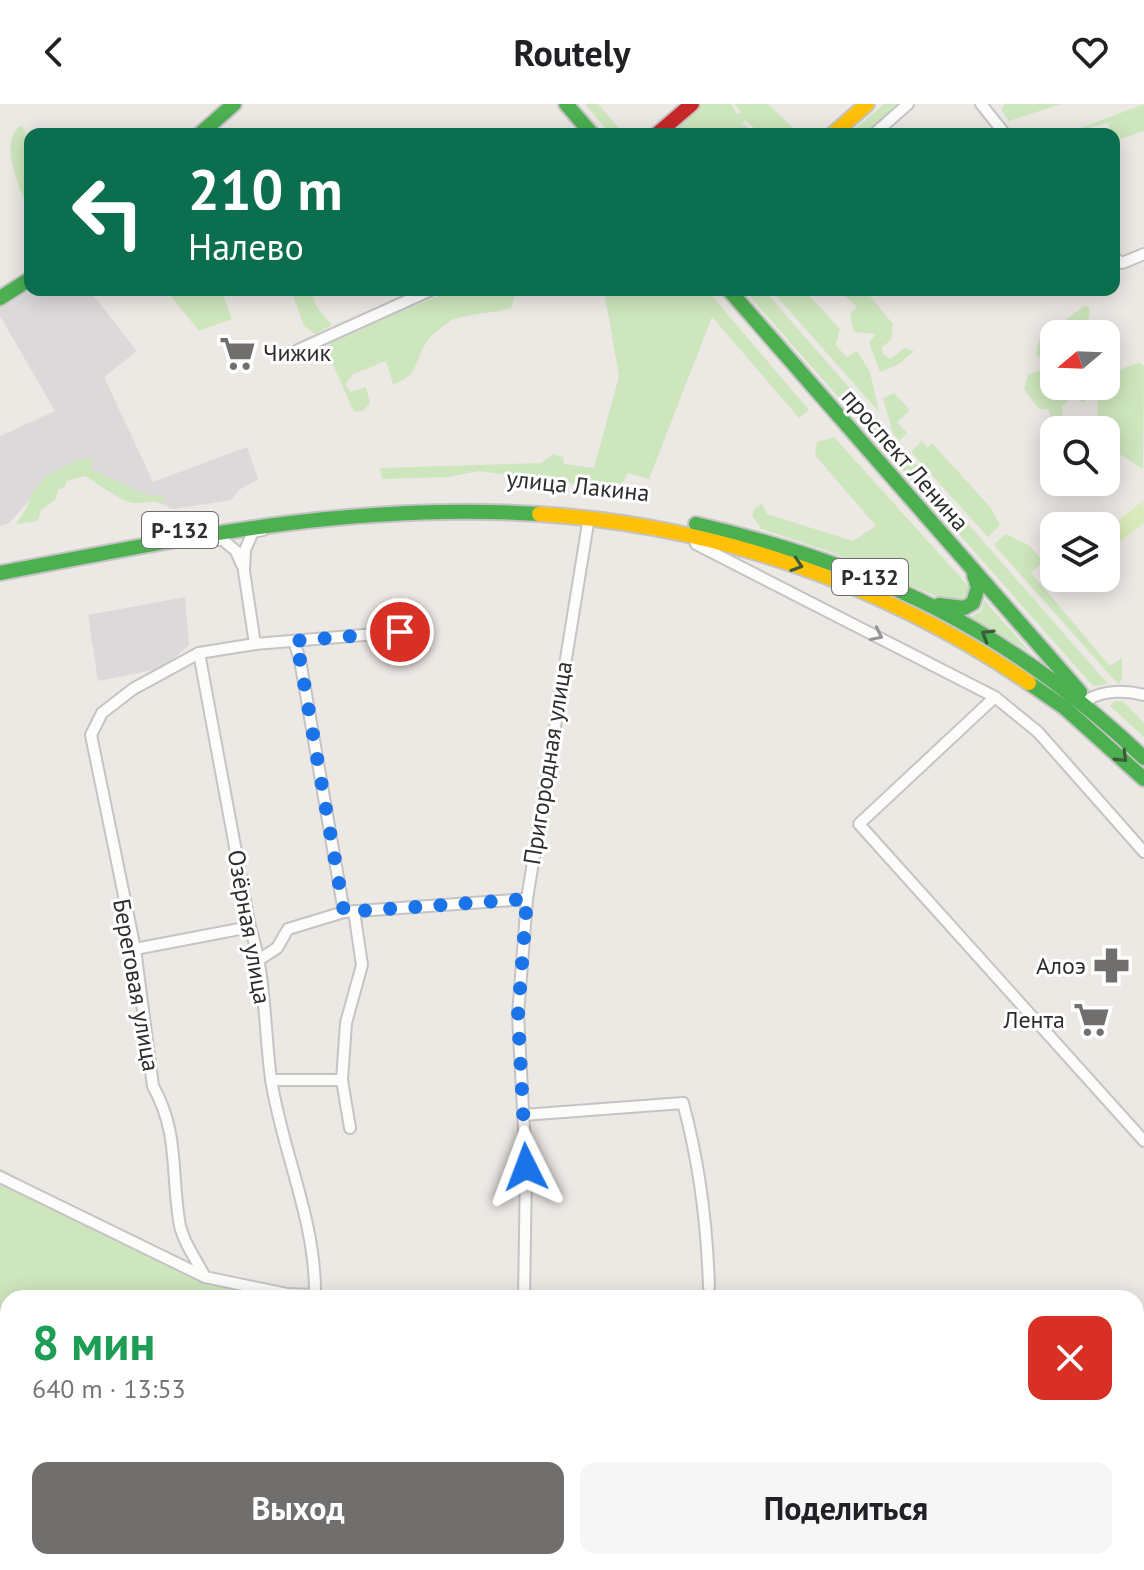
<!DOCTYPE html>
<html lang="ru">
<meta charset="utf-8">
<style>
:root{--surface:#fff;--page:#f6f6f6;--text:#202124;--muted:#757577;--accent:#706f6e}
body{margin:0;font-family:"PT Sans",sans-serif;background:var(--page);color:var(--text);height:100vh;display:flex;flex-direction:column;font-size:30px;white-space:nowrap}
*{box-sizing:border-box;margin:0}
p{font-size:26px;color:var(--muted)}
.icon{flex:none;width:44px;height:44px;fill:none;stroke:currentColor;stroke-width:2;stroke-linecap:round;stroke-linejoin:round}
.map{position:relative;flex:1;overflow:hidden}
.panel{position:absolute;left:0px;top:1186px;width:1144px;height:280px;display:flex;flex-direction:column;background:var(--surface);border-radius:24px 24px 0 0;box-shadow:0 4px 20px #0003}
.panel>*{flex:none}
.top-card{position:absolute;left:24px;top:24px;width:1096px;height:168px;border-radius:16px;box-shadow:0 4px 20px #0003;background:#0b6e4f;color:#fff;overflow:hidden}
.needle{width:52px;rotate:251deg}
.fabs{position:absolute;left:1040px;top:216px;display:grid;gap:16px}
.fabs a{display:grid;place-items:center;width:80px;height:80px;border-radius:16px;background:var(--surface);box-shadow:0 4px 20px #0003;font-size:40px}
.pin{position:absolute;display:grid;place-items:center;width:68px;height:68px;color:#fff;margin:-34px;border:4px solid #fff;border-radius:50%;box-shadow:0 2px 8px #0007}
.me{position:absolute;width:88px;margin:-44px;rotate:357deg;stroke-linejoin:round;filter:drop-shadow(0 0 6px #0008)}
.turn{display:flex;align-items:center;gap:28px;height:168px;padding:0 32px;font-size:36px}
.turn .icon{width:104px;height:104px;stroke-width:2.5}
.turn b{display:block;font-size:56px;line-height:68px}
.round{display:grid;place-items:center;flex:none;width:84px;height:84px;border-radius:16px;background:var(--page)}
.head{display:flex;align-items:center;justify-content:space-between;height:136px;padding:0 32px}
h1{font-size:48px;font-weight:700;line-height:60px;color:#1e9e55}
.cta{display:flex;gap:16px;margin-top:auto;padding:16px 32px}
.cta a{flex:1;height:92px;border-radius:16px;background:var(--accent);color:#fff;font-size:32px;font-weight:700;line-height:92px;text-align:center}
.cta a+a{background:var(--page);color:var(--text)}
header{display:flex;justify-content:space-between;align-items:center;height:104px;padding:0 32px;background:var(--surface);font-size:36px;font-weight:700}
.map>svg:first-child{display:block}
.industrial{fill:#dcd9db}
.green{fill:#cee6be}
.pitch{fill:#d9eabb}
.water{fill:#99d6ec}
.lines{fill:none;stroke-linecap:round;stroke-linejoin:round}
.street-casing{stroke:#c5c4c5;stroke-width:14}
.fast-casing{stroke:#c5c4c5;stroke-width:18}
.slow-casing{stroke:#c5c4c5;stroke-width:18}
.jam-casing{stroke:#c5c4c5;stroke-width:18}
.street{stroke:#fcfcfb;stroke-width:10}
.fast{stroke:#4caf50;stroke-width:14}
.slow{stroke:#ffc107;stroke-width:14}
.jam{stroke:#c62828;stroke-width:14}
.oneway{stroke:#385b3a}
.oneway2{stroke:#959594}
.route{stroke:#1a73e8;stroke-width:14;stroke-dasharray:0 25.2}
.labels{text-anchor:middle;stroke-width:6;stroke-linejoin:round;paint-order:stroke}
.shield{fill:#fff;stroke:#6d6d6d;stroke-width:2}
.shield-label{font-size:22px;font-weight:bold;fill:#2e2e2e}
.poi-label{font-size:24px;fill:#2e2e2e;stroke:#fff;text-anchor:end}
.street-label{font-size:24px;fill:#2e2e2e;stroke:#fff}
</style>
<header><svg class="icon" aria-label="back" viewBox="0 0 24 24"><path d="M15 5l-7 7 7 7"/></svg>Routely<svg class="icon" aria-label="heart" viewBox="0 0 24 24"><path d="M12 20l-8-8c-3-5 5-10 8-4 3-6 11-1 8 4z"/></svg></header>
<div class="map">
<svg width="1144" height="1466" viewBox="0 0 1144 1466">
<rect width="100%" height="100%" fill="#ece8e4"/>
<g class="industrial">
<polygon points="30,182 30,186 89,186 137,247 104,273 153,378 247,343 258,375 239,386 231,396 173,405 76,363 49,375 9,419 0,422 0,332 55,307 0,212 0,201"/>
<polygon points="185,493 189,541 163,564 98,577 88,511"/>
</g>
<g class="green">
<polygon points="585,0 598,0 624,30 610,30"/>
<polygon points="702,0 731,0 738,11 740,8 735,0 768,0 793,24 787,30 761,30 745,16 742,19 755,30 731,26 672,26"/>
<polygon points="884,0 900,0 865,30 850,29"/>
<polygon points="1005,0 1061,0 1009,17 1001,5"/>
<polygon points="1144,0 1144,27 1115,37 1108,20 1114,17 1065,30"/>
<path d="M22,21l8,20v78l-1,-24 -6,-2c-8,-21 -23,-61 -1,-72z"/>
<polygon points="166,186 221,186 232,215 199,227"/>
<polygon points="291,186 309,186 318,205 332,221 315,230 304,222"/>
<path d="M453,186h67l-5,3 -4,15c-17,6 -51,6 -62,14 -7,5 -19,13 -23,21 -12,19 -8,34 -33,41l-7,-23 -33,13 -8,11 6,7 15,-5 4,16 -7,8 -9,1 -27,-61 4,-11z"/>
<polygon points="604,186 707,186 809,306 799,314 712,213 649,375 628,369 620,383 604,391 576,380 479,367 449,373 382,375 380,364 541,359 553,350 563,353 564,360 594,364 619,272"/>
<polygon points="744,186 764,186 1108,580 1093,582"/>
<polygon points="771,186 807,189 840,225 836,241 846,253 857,247 870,268 879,308"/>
<polygon points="839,186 865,186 893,220 891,236 882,243 882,249 890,255 905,244 914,247 899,260 880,268 869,238 876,230 854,228 850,210 857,203"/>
<polygon points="1085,201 1090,205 1088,217 1076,230 1054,230 1054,282 1096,283 1083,299 1074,291 1062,302 1063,316 1055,321 1048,305 1039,305 1024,285 1028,271 1047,263 1036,250 1039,237"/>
<path d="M1140,259l4,4 -1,102c-15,-10 -37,-19 -37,-39h-6c-9,-34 4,-60 40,-67z"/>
<polygon points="894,289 910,306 897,318 907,329 899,337 893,329 883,294"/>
<polygon points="834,333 971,485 966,498 945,496 828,447 761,425 752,411 754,405 762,400 767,410 853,437 876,422 815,351 817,338"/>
<polygon points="922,337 928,344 932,339 991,404 1000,421 988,433 911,348"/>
<path d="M80,355l14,1 -3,9 58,27 15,-1 1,4 -4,4c-11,-3 -23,2 -32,-1 -16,-6 -30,-18 -44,-26l-18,5 -3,7 -5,1 -4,11 -14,10 -3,11 -22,3 12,-18 4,-14 14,-16z"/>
<polygon points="1005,430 1030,442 1043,457 1031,469 1110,562 1122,554 1122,576 1118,580 994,441"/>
<polygon points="984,496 1030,548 971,513 982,506"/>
<polygon points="1115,597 1124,598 1144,619 1144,633 1110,602"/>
<polygon points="0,1064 201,1176 278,1192 8,1194 8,1441 0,1440"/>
<polygon points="295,1458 596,1458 595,1466 341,1466 339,1462"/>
</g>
<polygon class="pitch" points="1143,397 1144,419 1117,440 1106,426"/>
<polygon class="water" points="735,1458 861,1458 865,1466 744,1466"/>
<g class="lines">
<defs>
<g id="street">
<polyline points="981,0 1005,30"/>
<polyline points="874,30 908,0"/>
<polyline points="1114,154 1122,159 1144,150"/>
<polyline points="298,246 431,186"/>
<polyline points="211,436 223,436 236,447 242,461"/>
<polyline points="696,440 995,593 1038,628 1144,748"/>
<polyline points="294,537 300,556 344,808"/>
<polyline points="255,540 244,467 245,446 253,428 263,426"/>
<polyline points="995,593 859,720 1144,1037"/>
<path d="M1087,596c17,-10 39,-10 57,-5"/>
<polyline points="135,845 250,823"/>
<polyline points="260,855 277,844 288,825 344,808 527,795"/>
<polyline points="271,976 342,976"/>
<path d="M523,1011l160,-12c17,62 24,121 26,184"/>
<polyline points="350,1024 342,976 346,919 362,861 354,807"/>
<path d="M0,1073l205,100 82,17 28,1c1,-74 -33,-144 -44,-216 -7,-52 -5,-103 -21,-152l-51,-274"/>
<path d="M205,1173c-9,-18 -24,-38 -26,-57 -8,-50 0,-87 -26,-134l-18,-137 -44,-214 11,-22 31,-24 66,-36 56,-9 145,-12 4,-5 -1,-18"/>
<polyline points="524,1194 526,1063 518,911 527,795 589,413"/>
</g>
<g id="fast">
<polyline points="566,0 592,30"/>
<polyline points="200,30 234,0"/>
<polyline points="729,186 1080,588"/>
<polyline points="0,194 30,175"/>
<path d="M696,420c180,42 313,106 448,234"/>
<path d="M0,469c183,-35 351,-71 539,-59"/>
<polyline points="939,501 964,504 973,499 978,483 974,471"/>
<polyline points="1029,579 1065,604 1144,675"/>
</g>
<g id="slow">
<polyline points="833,30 867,0"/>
<path d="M539,410c175,11 346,70 490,169"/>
</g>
<polyline id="jam" points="657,30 692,0"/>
</defs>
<use href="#street" class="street-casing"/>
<use href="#fast" class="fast-casing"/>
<use href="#slow" class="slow-casing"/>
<use href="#jam" class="jam-casing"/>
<use href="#street" class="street"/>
<use href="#fast" class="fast"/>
<use href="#slow" class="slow"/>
<use href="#jam" class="jam"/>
</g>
<defs><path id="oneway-chevron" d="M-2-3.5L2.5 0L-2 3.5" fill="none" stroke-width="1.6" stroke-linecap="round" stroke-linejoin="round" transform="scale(2)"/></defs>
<g class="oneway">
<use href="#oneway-chevron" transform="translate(797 461) rotate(18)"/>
<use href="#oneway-chevron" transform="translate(987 531) rotate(-149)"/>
<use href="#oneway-chevron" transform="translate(1122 653) rotate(45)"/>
</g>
<use class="oneway2" href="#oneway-chevron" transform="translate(877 531) rotate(26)"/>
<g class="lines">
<polyline class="route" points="400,528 294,537 300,556 344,808 527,795 518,911 526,1063"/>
</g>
<defs>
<symbol id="supermarket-bare" viewBox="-9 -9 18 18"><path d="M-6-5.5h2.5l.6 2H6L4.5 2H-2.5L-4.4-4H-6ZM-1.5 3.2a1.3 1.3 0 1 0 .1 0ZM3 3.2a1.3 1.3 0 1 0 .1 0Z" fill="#706f6e" stroke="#fff" stroke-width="2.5" paint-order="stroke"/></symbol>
<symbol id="pharmacy-bare" viewBox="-9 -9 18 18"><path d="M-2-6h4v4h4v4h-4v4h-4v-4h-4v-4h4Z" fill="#706f6e" stroke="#fff" stroke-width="2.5" paint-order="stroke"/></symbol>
</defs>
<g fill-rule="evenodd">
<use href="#supermarket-bare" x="212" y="224" width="51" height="51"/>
<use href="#pharmacy-bare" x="1086" y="836" width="51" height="51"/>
<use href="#supermarket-bare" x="1066" y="890" width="51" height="51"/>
</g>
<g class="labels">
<g class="shield">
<rect x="142" y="408" width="76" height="36" rx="6"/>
<rect x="832" y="455" width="76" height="36" rx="6"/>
</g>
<g class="shield-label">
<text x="180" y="434">Р-132</text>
<text x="870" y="481">Р-132</text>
</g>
<g class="poi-label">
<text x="263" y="257" text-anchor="start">Чижик</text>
<text x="1086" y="870">Алоэ</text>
<text x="1065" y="924">Лента</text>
</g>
<g class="street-label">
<text transform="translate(905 356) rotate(49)" y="8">проспект Ленина</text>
<text transform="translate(578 382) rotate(6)" y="8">улица Лакина</text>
<text transform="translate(548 659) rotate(-81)" y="8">Пригородная улица</text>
<text transform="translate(249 823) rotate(80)" y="8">Озёрная улица</text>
<text transform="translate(136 881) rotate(80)" y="8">Береговая улица</text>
</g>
</g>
</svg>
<div class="fabs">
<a><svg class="needle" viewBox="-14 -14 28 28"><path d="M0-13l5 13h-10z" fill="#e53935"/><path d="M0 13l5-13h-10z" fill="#757577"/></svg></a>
<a><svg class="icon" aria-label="search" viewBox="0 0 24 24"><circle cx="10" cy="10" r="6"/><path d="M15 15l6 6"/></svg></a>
<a><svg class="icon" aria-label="layers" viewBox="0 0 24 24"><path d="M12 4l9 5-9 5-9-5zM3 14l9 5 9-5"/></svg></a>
</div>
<div class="pin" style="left:400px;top:528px;background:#d93025"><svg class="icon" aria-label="arrive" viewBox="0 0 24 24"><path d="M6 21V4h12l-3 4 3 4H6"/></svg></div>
<svg class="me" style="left:526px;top:1063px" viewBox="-20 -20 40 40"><path d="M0-17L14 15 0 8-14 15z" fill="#1a73e8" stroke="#fff" stroke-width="4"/></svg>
<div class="top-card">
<div class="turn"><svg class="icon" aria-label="left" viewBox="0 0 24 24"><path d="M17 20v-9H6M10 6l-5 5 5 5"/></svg><div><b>210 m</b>Налево</div></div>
</div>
<section class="panel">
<div class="head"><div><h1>8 мин</h1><p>640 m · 13:53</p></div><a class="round" style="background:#d93025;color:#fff"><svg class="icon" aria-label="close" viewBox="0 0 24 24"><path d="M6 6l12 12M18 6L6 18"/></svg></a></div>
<div class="cta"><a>Выход</a><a>Поделиться</a></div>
</section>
</div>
